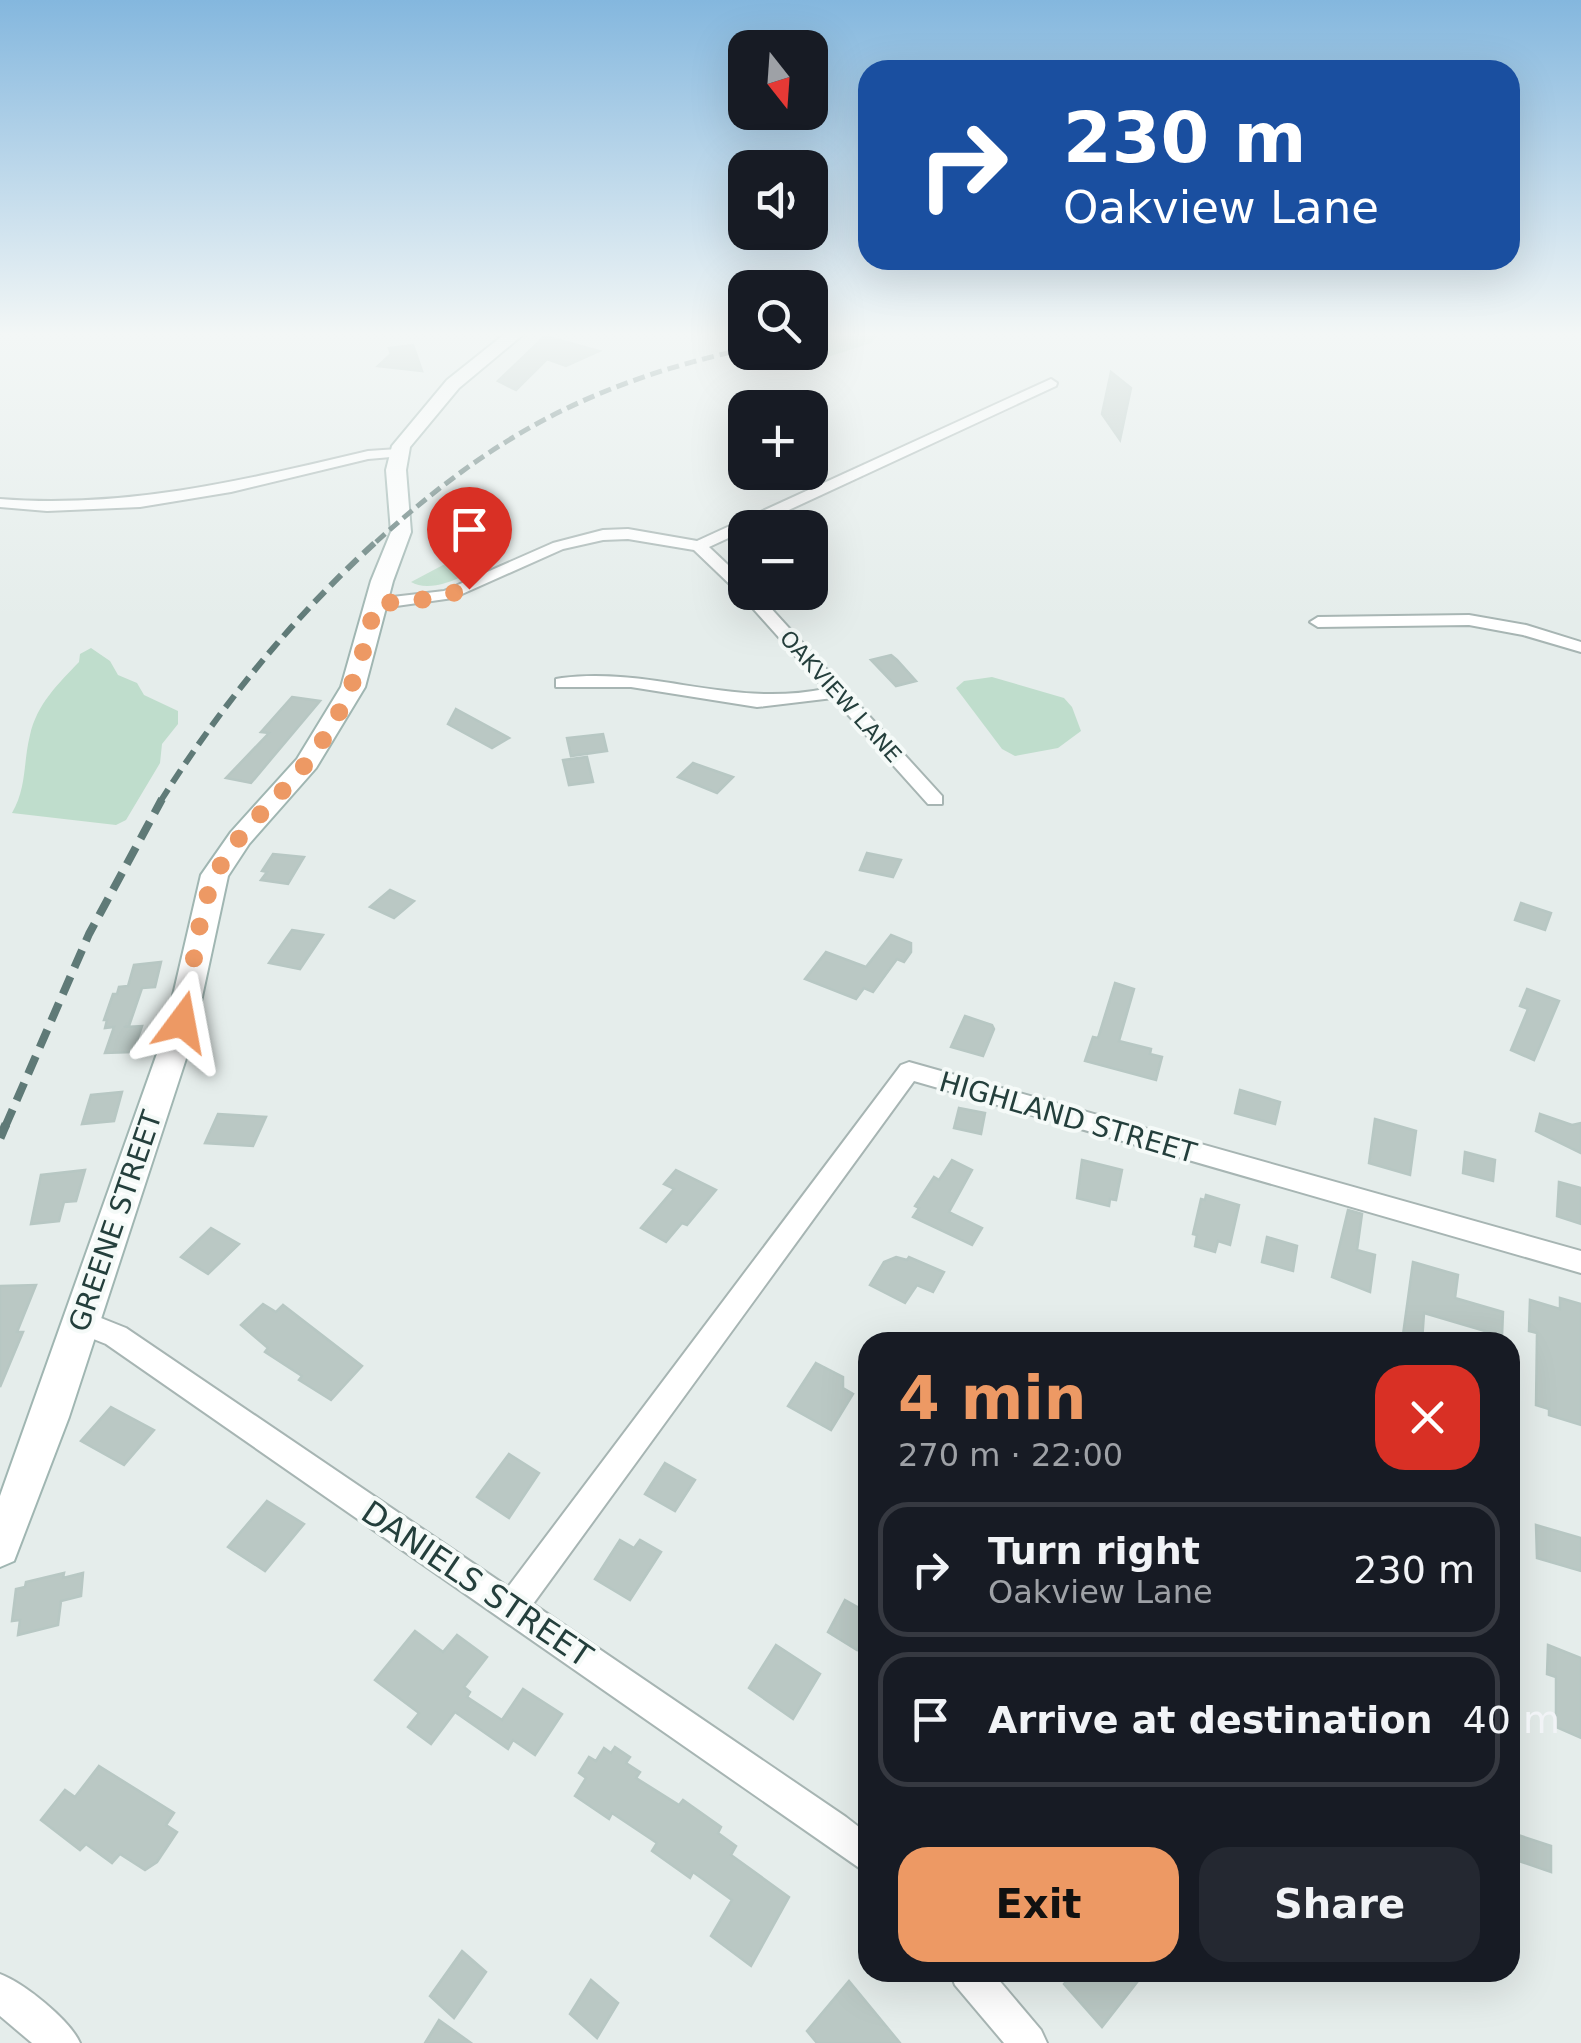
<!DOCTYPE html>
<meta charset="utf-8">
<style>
:root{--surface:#171b24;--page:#242831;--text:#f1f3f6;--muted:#9ea1a6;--line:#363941;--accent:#ed9964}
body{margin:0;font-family:"DejaVu Sans",sans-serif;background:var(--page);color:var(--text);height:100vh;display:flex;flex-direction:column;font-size:38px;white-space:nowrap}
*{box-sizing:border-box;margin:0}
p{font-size:32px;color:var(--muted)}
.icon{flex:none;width:55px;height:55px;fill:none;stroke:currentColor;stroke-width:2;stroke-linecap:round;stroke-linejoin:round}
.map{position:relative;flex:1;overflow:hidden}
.drawer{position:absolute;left:858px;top:1332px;width:662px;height:650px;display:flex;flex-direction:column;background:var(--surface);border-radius:30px;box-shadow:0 10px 40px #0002}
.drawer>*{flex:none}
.guide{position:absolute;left:858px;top:60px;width:662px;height:210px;border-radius:30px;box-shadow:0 10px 40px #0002;background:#1a4fa0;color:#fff;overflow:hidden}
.needle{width:65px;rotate:163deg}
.controls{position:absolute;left:728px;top:30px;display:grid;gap:20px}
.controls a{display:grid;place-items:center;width:100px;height:100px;border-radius:20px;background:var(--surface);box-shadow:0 10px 40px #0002;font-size:50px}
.pin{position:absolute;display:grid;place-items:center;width:85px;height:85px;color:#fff;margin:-102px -42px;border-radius:50% 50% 50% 0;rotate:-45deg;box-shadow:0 0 10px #0007}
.pin .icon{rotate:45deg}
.me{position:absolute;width:110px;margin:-55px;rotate:13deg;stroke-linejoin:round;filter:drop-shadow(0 0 8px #0008)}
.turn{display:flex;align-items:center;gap:35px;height:210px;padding:0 40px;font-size:45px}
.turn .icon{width:130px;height:130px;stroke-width:2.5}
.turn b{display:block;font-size:70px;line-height:85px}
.round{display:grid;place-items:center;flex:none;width:105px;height:105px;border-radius:30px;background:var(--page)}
.summary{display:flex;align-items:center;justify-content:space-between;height:170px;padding:0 40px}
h1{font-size:60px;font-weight:700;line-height:75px;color:var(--accent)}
.cta{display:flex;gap:20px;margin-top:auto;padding:20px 40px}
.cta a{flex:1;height:115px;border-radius:30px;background:var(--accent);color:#111;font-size:40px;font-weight:700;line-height:115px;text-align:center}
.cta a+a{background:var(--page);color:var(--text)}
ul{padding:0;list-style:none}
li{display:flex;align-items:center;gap:30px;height:135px;margin:0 20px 15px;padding:0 20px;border:5px solid var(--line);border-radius:30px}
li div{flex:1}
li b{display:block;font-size:38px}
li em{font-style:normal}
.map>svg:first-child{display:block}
.green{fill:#bfddcc}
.building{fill:#bac8c4;stroke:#b7c7c3;stroke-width:2.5}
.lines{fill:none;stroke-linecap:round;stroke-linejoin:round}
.street-casing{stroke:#a7b5b3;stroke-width:4}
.secondary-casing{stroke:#a0b6b2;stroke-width:4}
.street{fill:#fff;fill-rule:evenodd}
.secondary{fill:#fff;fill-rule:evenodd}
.rail-far3{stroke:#5f7a77;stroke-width:5;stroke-dasharray:12 6;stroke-linecap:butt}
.rail-far2{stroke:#5f7a77;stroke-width:6;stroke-dasharray:15 8;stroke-linecap:butt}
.rail-far1{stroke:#5f7a77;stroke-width:8;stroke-dasharray:19 10;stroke-linecap:butt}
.rail{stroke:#5f7a77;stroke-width:9;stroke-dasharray:24 12;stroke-linecap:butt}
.route{stroke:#ed9964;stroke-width:18;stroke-dasharray:0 32.4}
.labels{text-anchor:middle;stroke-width:8;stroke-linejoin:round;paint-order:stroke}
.far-street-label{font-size:22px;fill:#243f3c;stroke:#f5faf8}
.street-label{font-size:28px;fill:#243f3c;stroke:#f5faf8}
.near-street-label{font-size:32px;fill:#243f3c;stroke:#f5faf8}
</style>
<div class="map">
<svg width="1581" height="2043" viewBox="0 0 1581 2043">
<rect width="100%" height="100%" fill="#e5edeb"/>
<g class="green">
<polygon points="845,333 880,333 871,343 816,361 755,353 810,352 810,339"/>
<path d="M490,545l6,2 2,7c-19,16 -64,42 -87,28l66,-35z"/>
<path d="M91,648l19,13 8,14 19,8 7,12 34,16v13l-16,20 -2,19 -34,57 -10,5 -104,-12c15,-26 11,-50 18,-78 7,-31 28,-51 49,-73l1,-8z"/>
<polygon points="992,677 1064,698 1072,707 1081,731 1058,748 1015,756 1002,749 956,688 964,681"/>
</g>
<g class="building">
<polygon points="545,336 599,351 566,366 547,359 516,390 498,381"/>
<polygon points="413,345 422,371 378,366 391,354 389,348"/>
<polygon points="1111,372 1131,388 1120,440 1102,414"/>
<polygon points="891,655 897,660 916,681 896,686 871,660"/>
<polygon points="292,697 320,701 251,783 226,778 269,733 261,732"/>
<polygon points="456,709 509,738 492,748 448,724"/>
<polygon points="603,734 607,751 571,756 567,738"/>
<polygon points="587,757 593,782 569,785 563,760"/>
<polygon points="693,763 707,768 733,777 717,793 678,777"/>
<polygon points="867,853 901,860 893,877 860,870"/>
<polygon points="273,854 304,857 288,884 261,880 267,872 262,871"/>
<polygon points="390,890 414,901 394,918 370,907"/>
<polygon points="1521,903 1551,913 1545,930 1515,920"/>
<polygon points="292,930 323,935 300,969 269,963"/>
<polygon points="891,935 911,943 911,952 904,962 897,959 873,992 864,988 856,999 805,979 826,952 866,967"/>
<polygon points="161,962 155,987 142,988 129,1026 124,1027 142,1026 133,1052 105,1053 114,1027 105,1028 107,1020 104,1020 113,994 117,994 119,987 128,986 134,965"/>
<polygon points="1115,983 1134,989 1119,1041 1151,1049 1150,1054 1162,1057 1156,1080 1085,1061 1093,1037 1098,1038"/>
<polygon points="1527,989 1559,1001 1534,1060 1511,1050 1528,1009 1520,1006"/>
<polygon points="965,1016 992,1025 994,1029 983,1056 951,1047"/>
<polygon points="1240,1090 1280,1102 1275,1124 1235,1113"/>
<polygon points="122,1092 114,1121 82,1124 91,1095"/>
<polygon points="959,1108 985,1113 981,1134 954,1128"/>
<polygon points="218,1114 266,1117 253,1146 205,1143"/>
<polygon points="1540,1114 1572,1125 1581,1123 1581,1153 1536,1131"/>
<polygon points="1375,1119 1416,1131 1410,1175 1369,1163"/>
<polygon points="1465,1152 1495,1160 1493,1181 1463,1173"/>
<polygon points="952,1160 972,1170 949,1212 982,1228 972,1245 913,1217 919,1208 915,1206 934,1177 939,1180"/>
<polygon points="1082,1160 1122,1170 1116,1200 1110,1199 1109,1206 1077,1198"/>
<polygon points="85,1170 76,1201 64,1202 59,1221 31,1224 41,1175"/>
<polygon points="676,1170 716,1190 687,1225 682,1223 666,1242 641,1228 674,1189 664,1184"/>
<polygon points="1559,1182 1581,1188 1581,1224 1557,1216"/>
<polygon points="1206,1195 1239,1205 1230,1245 1218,1241 1215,1252 1195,1246 1197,1235 1193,1234 1201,1199 1205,1200"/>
<polygon points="1348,1210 1362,1214 1357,1250 1375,1255 1370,1292 1332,1277"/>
<polygon points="211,1228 239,1244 208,1274 181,1257"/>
<polygon points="1267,1237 1297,1246 1293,1271 1262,1262"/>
<polygon points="896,1257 907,1260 909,1257 944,1272 933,1292 917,1285 905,1303 870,1285 884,1262"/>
<polygon points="1413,1262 1458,1275 1455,1298 1503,1312 1502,1336 1424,1313 1422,1342 1402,1342"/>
<polygon points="36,1285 17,1332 23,1332 0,1387 0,1286"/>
<polygon points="1560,1298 1581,1304 1581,1425 1549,1415 1549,1409 1536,1405 1537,1333 1529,1331 1530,1300 1560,1309"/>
<polygon points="263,1304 276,1312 283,1305 362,1366 331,1400 299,1380 302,1376 265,1352 268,1348 241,1325"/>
<polygon points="816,1363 843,1377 843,1388 853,1394 831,1430 788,1406"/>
<polygon points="111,1407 154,1430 124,1465 81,1441"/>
<polygon points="509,1454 539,1473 509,1518 477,1497"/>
<polygon points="665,1463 695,1480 675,1511 645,1494"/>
<polygon points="267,1501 304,1524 265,1571 228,1547"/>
<polygon points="1536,1525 1581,1538 1581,1571 1537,1558"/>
<polygon points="620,1540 634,1548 640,1540 661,1552 630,1600 595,1579"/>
<polygon points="64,1573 63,1578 83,1573 81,1596 61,1601 58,1625 18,1635 20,1620 12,1621 16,1589 25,1587 26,1582"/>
<polygon points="845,1600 868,1613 868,1632 857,1650 828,1632"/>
<polygon points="415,1631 443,1652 457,1635 487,1657 464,1687 470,1692 467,1697 502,1720 523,1689 562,1714 535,1755 513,1740 508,1749 455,1712 431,1744 408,1727 419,1713 375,1680"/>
<polygon points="776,1645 820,1674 793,1719 749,1688"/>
<polygon points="1548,1645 1581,1658 1581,1738 1556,1727 1556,1677 1547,1674"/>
<polygon points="615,1747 630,1757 626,1763 640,1772 636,1778 679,1805 683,1800 721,1827 718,1833 736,1846 731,1855 789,1897 751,1966 711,1936 732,1900 693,1872 690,1878 652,1851 657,1843 612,1813 609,1819 575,1796 586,1778 579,1773 589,1757 596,1761 604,1748 611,1753"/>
<polygon points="99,1766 174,1813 166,1825 177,1832 157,1862 145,1870 120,1854 112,1863 86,1844 80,1850 41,1820 65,1790 75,1797"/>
<polygon points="1518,1835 1551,1846 1551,1872 1519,1861"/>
<polygon points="462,1951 486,1972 454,2018 430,1996"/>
<polygon points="1074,1972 1145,1972 1102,2027 1064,1984"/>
<polygon points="591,1980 618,2003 597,2038 570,2014"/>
<polygon points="849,1981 900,2043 817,2043 807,2031"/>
<polygon points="439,2020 471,2043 425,2043"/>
</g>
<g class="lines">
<defs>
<g id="street">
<path d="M1051,379l6,4 -1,3 -347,161 36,34v11h11l186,204v8h-14l-95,-106 -76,9 -126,-20h-75v-8l6,-1c92,-11 169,30 263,11l-85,-95 -46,-44 -66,-11 -25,1 -40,9 -110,49 -78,11 -8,-5 8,-5 69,-8 109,-48 50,-13 25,-1 69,12z"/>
<path d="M398,449l5,1v6l-35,3 -137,33 -91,15 -93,4 -47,-4v-8c127,10 245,-19 368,-48z"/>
<polygon points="1469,615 1526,625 1581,642 1581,652 1523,635 1469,625 1318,627 1310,622 1318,617"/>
<polygon points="909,1062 1581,1251 1581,1273 914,1081 533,1604 846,1817 868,1834 868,1874 106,1344 71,1330 68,1322 71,1314 81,1310 126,1328 508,1587 901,1065"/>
<polygon points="950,1972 992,1972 1041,2030 1047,2043 1004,2043 955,1985"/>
<path d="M0,1974c24,9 70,46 80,69h-48l-32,-27z"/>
</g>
<polygon id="secondary" points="506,333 525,333 459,388 410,447 406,470 411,532 393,581 365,687 316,768 249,844 228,876 194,1034 69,1417 14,1561 0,1567 0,1496 164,1034 201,875 231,832 297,759 341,687 371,581 391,532 386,470 392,446 447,380"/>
</defs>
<use href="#street" class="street-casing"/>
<use href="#secondary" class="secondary-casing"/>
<use href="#street" class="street"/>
<use href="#secondary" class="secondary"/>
<g class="rail-far3">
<polyline points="810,337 833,333"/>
<path d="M376,542c117,-106 215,-159 369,-193"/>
</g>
<path class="rail-far2" d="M160,802c62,-98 134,-186 219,-263"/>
<polyline class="rail-far1" points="5,1127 89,934 162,799"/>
<polyline class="rail" points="0,1138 6,1124"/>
</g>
<linearGradient id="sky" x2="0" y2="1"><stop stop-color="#84b7de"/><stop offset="0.54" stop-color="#f3f7f6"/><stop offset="1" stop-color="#f3f7f6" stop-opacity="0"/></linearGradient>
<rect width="1581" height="619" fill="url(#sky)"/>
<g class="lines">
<path class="route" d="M182,1022c14,-51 12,-110 39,-157 18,-33 49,-59 74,-88 47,-55 65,-104 80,-173l54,-5 40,-10"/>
</g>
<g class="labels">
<g class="far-street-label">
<text transform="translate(841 696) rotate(48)" y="8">OAKVIEW LANE</text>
</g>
<g class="street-label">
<text transform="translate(1068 1117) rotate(16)" y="10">HIGHLAND STREET</text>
<text transform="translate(115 1221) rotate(-71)" y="10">GREENE STREET</text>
</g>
<g class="near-street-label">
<text transform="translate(477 1584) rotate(34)" y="11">DANIELS STREET</text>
</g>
</g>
</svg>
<div class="controls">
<a><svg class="needle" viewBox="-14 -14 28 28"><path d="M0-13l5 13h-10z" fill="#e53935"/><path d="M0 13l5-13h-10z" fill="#9ea1a6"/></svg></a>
<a><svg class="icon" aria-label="sound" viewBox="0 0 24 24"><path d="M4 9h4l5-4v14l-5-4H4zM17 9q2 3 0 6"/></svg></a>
<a><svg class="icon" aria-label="search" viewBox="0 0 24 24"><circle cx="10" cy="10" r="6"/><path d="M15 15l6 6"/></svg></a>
<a>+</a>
<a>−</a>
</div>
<div class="pin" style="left:469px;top:589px;background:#d93025"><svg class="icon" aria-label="arrive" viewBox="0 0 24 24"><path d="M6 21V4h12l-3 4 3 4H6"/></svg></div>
<svg class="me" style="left:182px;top:1022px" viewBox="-20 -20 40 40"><path d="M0-17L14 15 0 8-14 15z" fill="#ed9964" stroke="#fff" stroke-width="4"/></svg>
<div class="guide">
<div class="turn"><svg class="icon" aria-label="right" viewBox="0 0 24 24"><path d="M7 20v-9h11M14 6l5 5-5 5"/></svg><div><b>230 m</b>Oakview Lane</div></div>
</div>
<section class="drawer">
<div class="summary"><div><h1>4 min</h1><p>270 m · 22:00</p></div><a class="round" style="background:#d93025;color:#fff"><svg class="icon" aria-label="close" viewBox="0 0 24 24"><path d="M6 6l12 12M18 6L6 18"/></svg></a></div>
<ul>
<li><svg class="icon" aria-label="right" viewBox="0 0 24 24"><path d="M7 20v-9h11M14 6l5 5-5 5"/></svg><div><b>Turn right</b><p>Oakview Lane</p></div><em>230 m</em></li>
<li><svg class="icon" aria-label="arrive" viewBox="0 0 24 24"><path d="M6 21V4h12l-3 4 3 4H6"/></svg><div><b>Arrive at destination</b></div><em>40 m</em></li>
</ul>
<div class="cta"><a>Exit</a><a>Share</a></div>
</section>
</div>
